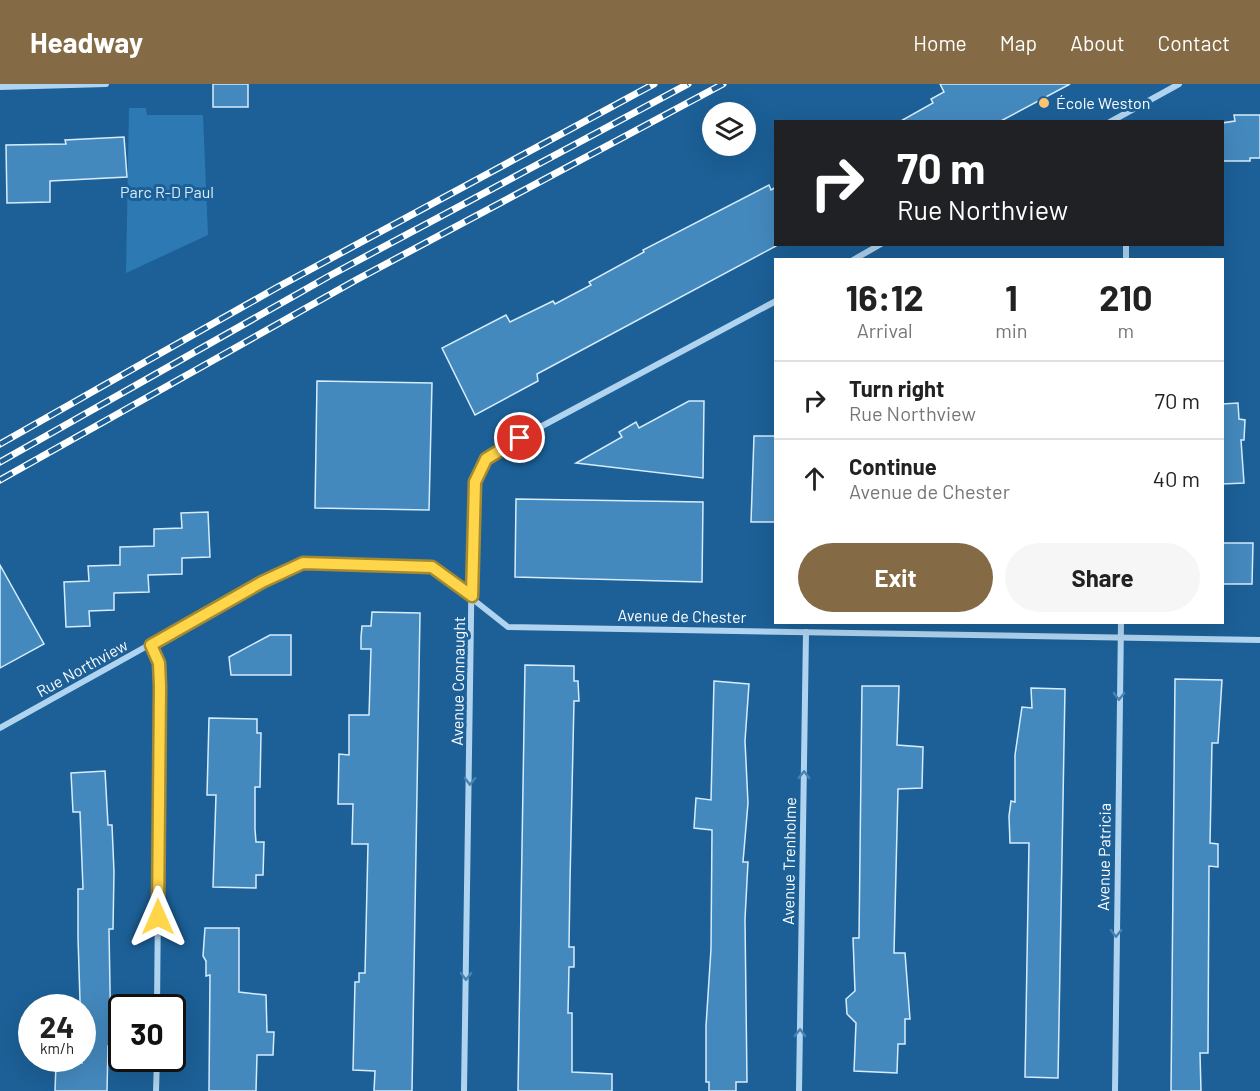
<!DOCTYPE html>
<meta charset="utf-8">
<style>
:root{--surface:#fff;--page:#f6f6f6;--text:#222;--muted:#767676;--line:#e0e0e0;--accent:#856b45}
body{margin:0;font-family:Barlow,sans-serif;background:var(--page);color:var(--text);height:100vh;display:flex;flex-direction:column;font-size:22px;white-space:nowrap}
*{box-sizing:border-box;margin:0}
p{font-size:20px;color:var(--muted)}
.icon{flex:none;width:33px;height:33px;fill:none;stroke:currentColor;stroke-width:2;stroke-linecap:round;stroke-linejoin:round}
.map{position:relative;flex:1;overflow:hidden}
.details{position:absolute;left:774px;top:174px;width:450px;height:366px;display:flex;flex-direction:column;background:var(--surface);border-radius:0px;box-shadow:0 6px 24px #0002}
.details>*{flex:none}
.banner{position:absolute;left:774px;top:36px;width:450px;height:126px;border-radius:0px;box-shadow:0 6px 24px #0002;background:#202124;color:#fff;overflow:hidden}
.controls{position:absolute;left:702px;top:18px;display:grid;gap:12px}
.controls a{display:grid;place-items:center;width:54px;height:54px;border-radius:50%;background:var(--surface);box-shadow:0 6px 24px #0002;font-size:30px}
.speed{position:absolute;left:18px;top:910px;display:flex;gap:12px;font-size:30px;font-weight:700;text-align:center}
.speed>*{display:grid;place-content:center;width:78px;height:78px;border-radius:50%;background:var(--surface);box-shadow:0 6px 24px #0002;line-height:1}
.speed small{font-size:15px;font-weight:400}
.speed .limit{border:3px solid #111;border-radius:9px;background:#fff;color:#111}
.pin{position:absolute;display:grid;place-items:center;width:51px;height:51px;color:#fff;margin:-26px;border:3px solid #fff;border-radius:50%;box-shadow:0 2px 6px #0007}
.me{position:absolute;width:66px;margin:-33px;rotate:0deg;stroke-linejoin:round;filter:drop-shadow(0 0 4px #0008)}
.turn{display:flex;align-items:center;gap:21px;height:126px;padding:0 24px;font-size:27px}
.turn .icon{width:78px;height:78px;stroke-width:2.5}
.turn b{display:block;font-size:42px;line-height:51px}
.eta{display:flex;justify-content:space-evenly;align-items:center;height:102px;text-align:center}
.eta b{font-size:36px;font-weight:700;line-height:42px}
.button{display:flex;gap:12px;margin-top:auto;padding:12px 24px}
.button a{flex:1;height:69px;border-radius:36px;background:var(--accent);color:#fff;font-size:24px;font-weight:700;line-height:69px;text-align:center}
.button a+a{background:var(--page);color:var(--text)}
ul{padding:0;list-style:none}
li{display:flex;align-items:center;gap:18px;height:78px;padding:0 24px;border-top:2px solid var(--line)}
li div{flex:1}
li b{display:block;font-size:22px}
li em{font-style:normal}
header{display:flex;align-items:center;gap:36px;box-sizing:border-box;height:84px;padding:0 30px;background:var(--accent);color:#fff}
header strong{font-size:28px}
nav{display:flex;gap:33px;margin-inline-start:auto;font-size:21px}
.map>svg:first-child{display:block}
.green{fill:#2c79b3}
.building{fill:#4489be;stroke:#d7ecfb;stroke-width:1.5}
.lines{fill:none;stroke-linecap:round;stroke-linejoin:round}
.street{stroke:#b0d4f0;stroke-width:6}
.rail-casing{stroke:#fff;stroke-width:7}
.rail{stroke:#1c6097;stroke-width:4.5;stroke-dasharray:14;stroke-linecap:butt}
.oneway{stroke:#4883b2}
.route-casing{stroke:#a68a30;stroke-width:15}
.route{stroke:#ffd54a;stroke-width:10}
.poi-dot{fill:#ffc46f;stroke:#1c6097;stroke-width:2}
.labels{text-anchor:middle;stroke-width:6;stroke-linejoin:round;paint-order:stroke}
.poi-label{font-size:16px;fill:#fff;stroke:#1c6097;text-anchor:start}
.park-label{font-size:16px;fill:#d7ecfb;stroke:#1c6097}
.street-label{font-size:16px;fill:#fff;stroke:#1c6097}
</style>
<header>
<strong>Headway</strong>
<nav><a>Home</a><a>Map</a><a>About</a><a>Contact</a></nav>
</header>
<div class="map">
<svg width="1260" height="1007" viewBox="0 0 1260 1007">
<rect width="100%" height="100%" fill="#1c6097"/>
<polygon class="green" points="129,24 146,24 147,31 203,31 208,151 126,189"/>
<g class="building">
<rect x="213" y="0" width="35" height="23"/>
<polygon points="940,0 1070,0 999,38 899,38 933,19 931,15 944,8"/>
<polygon points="1234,31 1260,31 1260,74 1250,74 1250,77 1222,77 1222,39 1235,37"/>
<polygon points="124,53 127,93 50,97 50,118 7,119 6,61 66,60 65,56"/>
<polygon points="769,101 771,106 776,103 776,162 537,290 538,297 475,331 442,264 506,231 510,238 553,217 555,220 591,201 589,198 644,168 643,166"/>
<polygon points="317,297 432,299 429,426 315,424"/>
<polygon points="689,317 704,317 703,394 576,379 622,353 619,348 636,338 639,344"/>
<polygon points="1238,319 1239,335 1245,336 1244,356 1241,356 1244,399 1222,400 1222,320"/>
<polygon points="754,352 776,352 776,438 751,438"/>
<polygon points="516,415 703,418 702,498 515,493"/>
<polygon points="208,428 210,473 182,474 182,490 148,491 149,508 114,509 114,526 89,527 90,542 66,543 64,498 89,497 88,482 120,481 120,463 154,462 154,445 182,444 181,429"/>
<polygon points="1222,459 1253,459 1252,500 1222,500"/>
<polygon points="0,481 44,560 0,584"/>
<polygon points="372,528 420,529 412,1007 374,1007 375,987 353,986 355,898 359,898 359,889 365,889 368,760 352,760 353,720 338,720 339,670 349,671 349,631 369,631 371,565 361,565 361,553 362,542 371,542"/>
<polygon points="270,551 291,551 291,591 231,591 229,573"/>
<polygon points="525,581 574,582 574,597 578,597 579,617 574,617 570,797 569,863 574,863 574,883 569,883 568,929 572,929 572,988 612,990 612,1007 518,1007"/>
<polygon points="1175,595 1222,596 1218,659 1212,659 1210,759 1218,760 1218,783 1209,782 1208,969 1200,969 1201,1007 1171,1007"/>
<polygon points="714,597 749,600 745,657 748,719 743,778 748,778 745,835 747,998 736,998 736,1007 709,1007 709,998 706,998 706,942 711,865 712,746 694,744 696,714 711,716"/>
<polygon points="862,602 899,602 897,661 923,663 922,704 898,705 894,869 905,869 910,935 905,935 905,960 898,960 897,989 854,987 856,939 847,930 846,915 855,907 853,854 859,854"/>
<polygon points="1031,604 1065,605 1058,994 1025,993 1029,759 1010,759 1009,732 1011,717 1015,718 1015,671 1022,623 1032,624"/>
<polygon points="209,634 257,635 257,649 261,649 260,703 255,703 255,745 256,758 264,758 263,791 256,791 256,804 213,803 216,711 207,711"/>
<polygon points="105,687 108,741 112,741 114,788 113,845 109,845 111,962 108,962 107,1007 55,1007 56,979 82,979 78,854 78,805 83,805 80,728 73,728 71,689"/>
<polygon points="205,844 239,844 239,908 266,911 267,948 274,948 273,971 257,971 256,1007 209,1007 210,891 206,892 206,877 203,872"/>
</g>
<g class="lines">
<g class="street">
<polyline points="0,3 106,0"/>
<polyline points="1110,38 1179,0"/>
<polyline points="853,176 881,160"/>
<polyline points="1126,176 1126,160"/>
<polyline points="151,561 159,579 160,602 157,924"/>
<polyline points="0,644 262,498 297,481 312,478 432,483 508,543 1260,556"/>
<polyline points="156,1007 157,975"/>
<path d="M464,1007l8,-542 3,-67c6,-16 12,-24 26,-34l275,-147"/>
<polyline points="799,1007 806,548"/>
<polyline points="1115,1007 1121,538"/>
</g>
<defs>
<g id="rail">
<polyline points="0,360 276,204 654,0"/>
<polyline points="0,378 331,191 688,0"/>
<polyline points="0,396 356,196 723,0"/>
</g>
</defs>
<use href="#rail" class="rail-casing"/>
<use href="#rail" class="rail"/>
</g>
<defs><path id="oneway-chevron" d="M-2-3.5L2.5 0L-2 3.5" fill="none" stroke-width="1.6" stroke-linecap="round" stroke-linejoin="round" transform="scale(1.5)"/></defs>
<g class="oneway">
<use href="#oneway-chevron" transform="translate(1119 612) rotate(91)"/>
<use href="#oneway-chevron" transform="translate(804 691) rotate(-89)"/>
<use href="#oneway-chevron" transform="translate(470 697) rotate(91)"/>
<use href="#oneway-chevron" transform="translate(1116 849) rotate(91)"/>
<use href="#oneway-chevron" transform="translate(466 892) rotate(91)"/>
<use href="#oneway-chevron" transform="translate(800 949) rotate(-89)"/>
</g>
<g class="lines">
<defs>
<polyline id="route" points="158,833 160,602 159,579 151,561 262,498 303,479 432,483 472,512 475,398 486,375 520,354"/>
</defs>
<use href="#route" class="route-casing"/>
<use href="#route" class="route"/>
</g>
<circle class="poi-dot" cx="1044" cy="19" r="6"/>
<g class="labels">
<g class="poi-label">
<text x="1056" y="25">École Weston</text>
</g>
<g class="park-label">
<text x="167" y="114">Parc R-D Paul</text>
</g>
<g class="street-label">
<text transform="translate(682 532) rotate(1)" y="6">Avenue de Chester</text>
<text transform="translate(82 584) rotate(-29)" y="6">Rue Northview</text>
<text transform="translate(458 597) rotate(-89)" y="6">Avenue Connaught</text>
<text transform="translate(1104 773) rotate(-89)" y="6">Avenue Patricia</text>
<text transform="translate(789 777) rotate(-89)" y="6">Avenue Trenholme</text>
</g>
</g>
</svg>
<div class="controls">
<a><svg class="icon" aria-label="layers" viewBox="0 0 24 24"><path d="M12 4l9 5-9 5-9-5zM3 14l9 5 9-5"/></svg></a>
</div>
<div class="speed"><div>24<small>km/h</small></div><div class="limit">30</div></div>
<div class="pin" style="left:520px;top:354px;background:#d93025"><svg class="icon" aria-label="arrive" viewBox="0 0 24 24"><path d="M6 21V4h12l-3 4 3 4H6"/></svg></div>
<svg class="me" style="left:158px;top:833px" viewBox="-20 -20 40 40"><path d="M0-17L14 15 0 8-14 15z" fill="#ffd54a" stroke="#fff" stroke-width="4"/></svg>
<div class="banner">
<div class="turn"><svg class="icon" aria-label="right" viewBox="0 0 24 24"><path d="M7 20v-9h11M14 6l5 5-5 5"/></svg><div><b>70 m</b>Rue Northview</div></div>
</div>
<section class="details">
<div class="eta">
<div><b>16:12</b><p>Arrival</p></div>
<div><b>1</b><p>min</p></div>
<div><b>210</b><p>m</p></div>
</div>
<ul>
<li><svg class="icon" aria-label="right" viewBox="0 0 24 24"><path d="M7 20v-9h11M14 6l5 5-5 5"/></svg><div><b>Turn right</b><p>Rue Northview</p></div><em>70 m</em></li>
<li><svg class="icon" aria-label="ahead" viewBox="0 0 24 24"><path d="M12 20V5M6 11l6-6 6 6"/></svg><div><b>Continue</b><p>Avenue de Chester</p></div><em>40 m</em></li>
</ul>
<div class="button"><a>Exit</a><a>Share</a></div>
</section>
</div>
